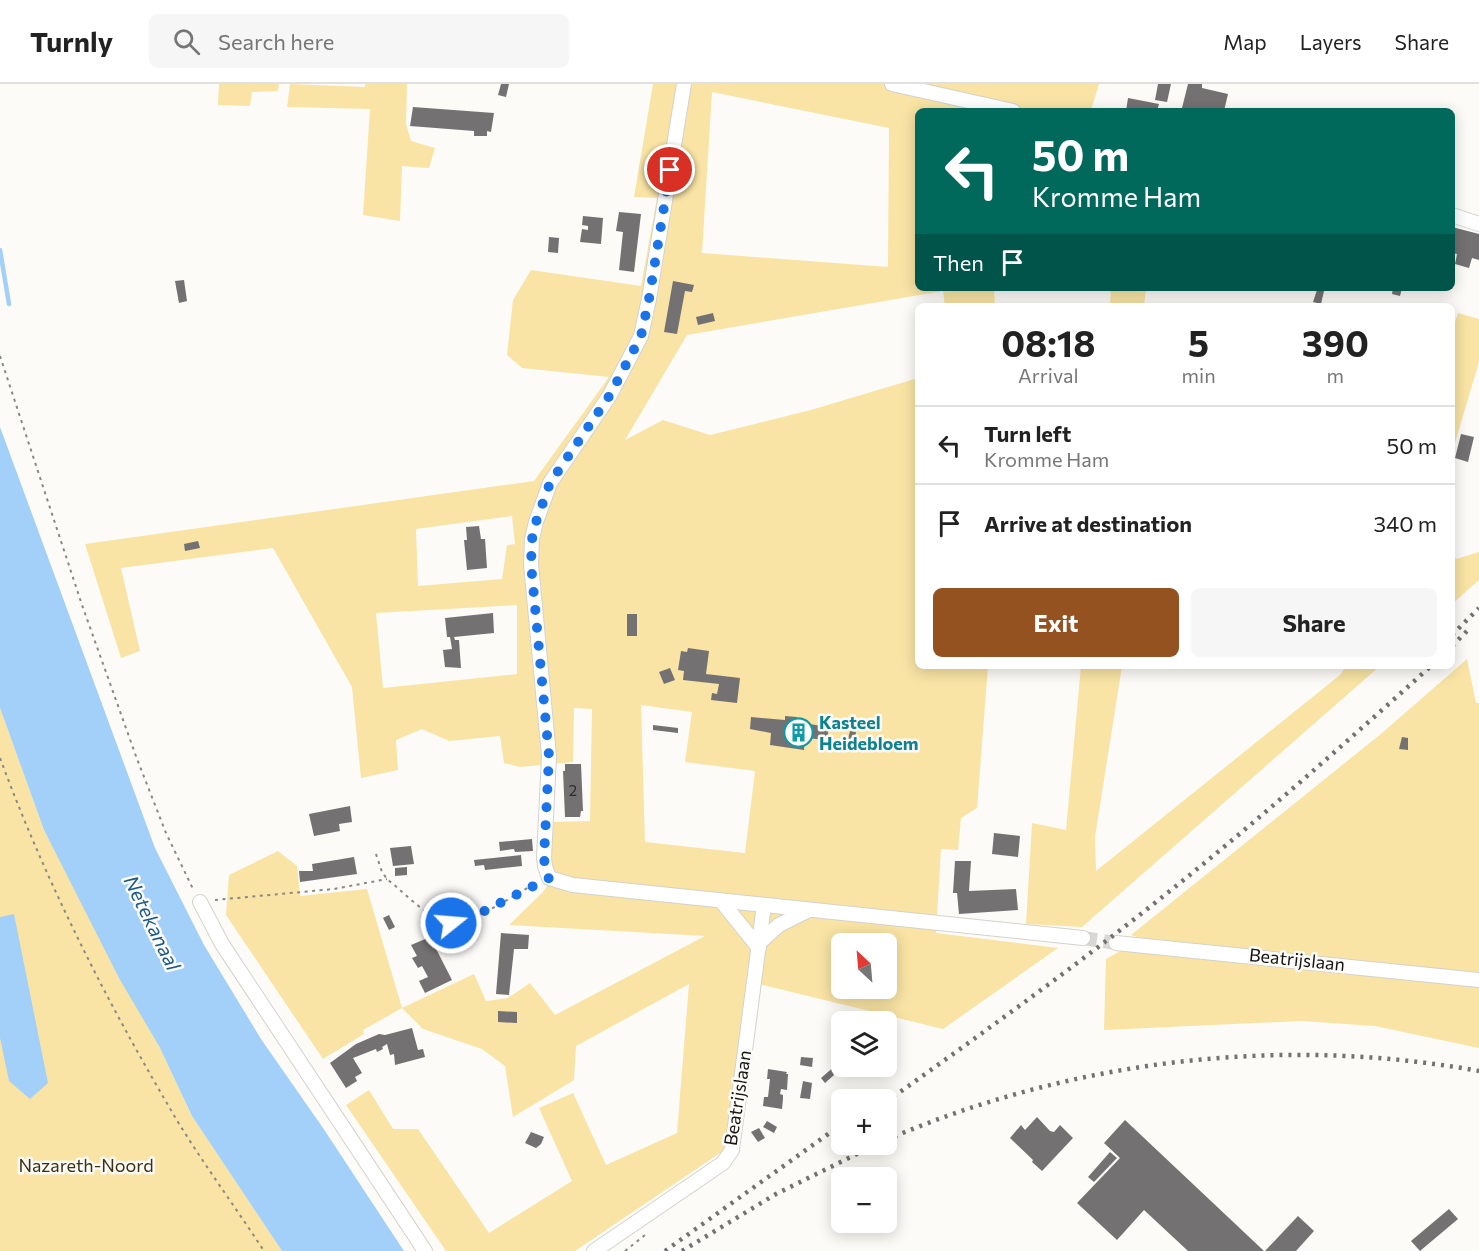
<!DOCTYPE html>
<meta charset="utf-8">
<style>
:root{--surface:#fff;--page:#f6f6f6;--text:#222;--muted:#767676;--line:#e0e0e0;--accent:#955221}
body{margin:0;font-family:Commissioner,sans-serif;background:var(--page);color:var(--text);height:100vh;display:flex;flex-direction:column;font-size:22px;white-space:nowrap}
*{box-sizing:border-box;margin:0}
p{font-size:20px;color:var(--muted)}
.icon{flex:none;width:33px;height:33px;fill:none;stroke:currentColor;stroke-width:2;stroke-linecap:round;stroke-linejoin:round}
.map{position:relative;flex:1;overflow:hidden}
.side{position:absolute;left:915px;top:219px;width:540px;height:366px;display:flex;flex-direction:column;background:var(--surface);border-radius:9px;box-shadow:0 3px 15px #0003}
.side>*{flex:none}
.hud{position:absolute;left:915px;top:24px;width:540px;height:183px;border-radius:9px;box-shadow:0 3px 15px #0003;background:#00695c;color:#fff;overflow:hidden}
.needle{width:39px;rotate:334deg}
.fabs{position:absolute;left:831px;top:849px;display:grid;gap:12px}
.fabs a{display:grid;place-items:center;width:66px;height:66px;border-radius:9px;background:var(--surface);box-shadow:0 3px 15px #0003;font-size:30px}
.pin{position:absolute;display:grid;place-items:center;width:51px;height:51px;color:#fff;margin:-26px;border:3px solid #fff;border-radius:50%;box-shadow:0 2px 6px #0007}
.me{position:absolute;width:66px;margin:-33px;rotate:73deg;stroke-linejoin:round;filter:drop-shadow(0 0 4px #0008)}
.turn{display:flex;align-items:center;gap:21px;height:126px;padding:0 18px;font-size:27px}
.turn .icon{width:78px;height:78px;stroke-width:2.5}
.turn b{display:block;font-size:42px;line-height:51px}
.then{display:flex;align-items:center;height:57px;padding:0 18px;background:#0003;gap:12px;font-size:22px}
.eta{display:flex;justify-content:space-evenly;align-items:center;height:102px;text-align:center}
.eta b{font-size:36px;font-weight:700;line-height:42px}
.button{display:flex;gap:12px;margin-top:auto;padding:12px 18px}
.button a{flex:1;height:69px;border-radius:9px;background:var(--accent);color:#fff;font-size:24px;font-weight:700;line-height:69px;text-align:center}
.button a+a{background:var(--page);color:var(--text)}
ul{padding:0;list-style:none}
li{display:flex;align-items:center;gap:18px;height:78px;padding:0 18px;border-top:2px solid var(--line)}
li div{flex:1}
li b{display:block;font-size:22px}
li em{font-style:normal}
header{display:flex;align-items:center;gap:36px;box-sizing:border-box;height:84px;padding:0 30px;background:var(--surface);border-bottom:2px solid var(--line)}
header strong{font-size:28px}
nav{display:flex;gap:33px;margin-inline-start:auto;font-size:21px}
.search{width:420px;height:54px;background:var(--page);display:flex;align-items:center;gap:15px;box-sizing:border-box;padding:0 21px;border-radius:9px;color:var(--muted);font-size:22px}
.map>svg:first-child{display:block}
.green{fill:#f9e4a5;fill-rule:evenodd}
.water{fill:#a2d0f9}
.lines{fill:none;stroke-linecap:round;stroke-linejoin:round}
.stream{stroke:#a2d0f9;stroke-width:4.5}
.building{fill:#747172}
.minor-tunnel{stroke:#d9d8d6;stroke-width:14;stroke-dasharray:14 7;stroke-linecap:butt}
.minor-casing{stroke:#d3d2ce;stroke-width:16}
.path{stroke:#888885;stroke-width:2;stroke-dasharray:3 4.5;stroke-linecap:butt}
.minor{stroke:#fff;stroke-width:14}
.rail{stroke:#727270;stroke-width:4.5;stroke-dasharray:3 6;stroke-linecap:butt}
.route{stroke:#1a73e8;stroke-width:10;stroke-dasharray:0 18}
.labels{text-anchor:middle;stroke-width:5;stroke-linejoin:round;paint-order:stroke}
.number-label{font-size:15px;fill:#2c2b2a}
.culture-label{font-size:18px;font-weight:bold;fill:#0d838f;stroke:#fcfbf8;text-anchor:start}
.street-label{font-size:18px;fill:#141412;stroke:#fcfbf8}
.park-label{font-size:18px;fill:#3c3212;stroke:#fcfbf8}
.water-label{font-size:20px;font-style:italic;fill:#1a5a89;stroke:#fcfbf8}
</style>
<header>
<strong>Turnly</strong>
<div class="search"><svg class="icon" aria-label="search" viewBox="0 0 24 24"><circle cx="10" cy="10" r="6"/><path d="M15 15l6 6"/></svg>Search here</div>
<nav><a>Map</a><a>Layers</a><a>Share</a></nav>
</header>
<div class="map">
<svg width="1479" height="1167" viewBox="0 0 1479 1167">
<rect width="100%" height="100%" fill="#fcfbf8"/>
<g class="green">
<polygon points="219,0 279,0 278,7 252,8 250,22 218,21"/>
<polygon points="290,0 365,3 365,0 407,0 406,40 411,57 435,64 429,84 402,82 400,137 363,131 370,25 287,23"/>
<path d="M653,0h446l-8,26 3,1h-176v177h76l1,18h-50l-2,-15 -256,44 -62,105 38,-20 47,15 101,-25 107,-32v288h70l-11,142 -16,10 -3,32 -17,-1 -5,84 122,15 -115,81 -196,-48 -21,168 -151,102h-129l-100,-146 23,-15 24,39h25l71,104 83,-52 -33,-73 34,-15 33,72 71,-32 12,-149 -113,62 -2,34 -61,37 -8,-51 -23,-17 -59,-20 -21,-21 -39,22 1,4 -41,25 -97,-144 3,-40 49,-24 19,15 3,30 67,-7 35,119 72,-34 12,27 22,-3 22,-15 25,32 150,-79 -196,-11 34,-33 4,-6 7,-64 36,-1 2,-112 -18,-1 -1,54 -53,5 -16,-4 -4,-27 -51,5 -27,-12 -26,11 2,30 -37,8 -9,-91 -79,-139 -152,20 19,83 -19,7 -36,-114 449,-63 75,-104 -87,-9 -15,-13 6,-55 18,-30 110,16 16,-88 -23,-1zM712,8l177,36 -1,139 -186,-14zM512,432l3,28 -8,1 -5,34 -84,7 -2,-57zM517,521v69l-134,14 -7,-75zM641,621l51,7 -7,50 70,9 -10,82 -100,-11zM842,860h44v44h-44z"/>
<polygon points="1111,204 1146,204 1144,222 1110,222"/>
<polygon points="1458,229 1479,235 1479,278 1452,369 1452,247"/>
<polygon points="1479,468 1479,496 1452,520 1452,472 1456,475"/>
<polygon points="1467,575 1476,619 1479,619 1479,964 1375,942 1301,937 1104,946 1106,875 1142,855 1131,851 1382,649"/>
<polygon points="1081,582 1122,582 1095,753 1096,787 1340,591 1346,582 1380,582 1082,843 1026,840 1032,739 1066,746"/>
<polygon points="0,624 44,746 159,962 192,1032 282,1167 0,1167"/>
</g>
<g class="water">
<polygon points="0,343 155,764 204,861 261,955 323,1044 404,1167 282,1167 192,1032 159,962 119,894 44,746 0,624"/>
<polygon points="14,830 48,999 30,1015 9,997 0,954 0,833"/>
</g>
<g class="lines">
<polyline class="stream" points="0,166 9,220"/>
</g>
<g class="building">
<polygon points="501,0 509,0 506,13 498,11"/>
<polygon points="1158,0 1171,0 1167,18 1155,16"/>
<polygon points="1188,0 1202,0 1202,4 1228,10 1224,27 1197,25 1197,27 1182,24"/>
<polygon points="1128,14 1159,20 1157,27 1126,27"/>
<polygon points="413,23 494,29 491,48 487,47 487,52 474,52 474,47 410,42"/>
<polygon points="619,128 641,130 634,188 619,186 623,148 616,147"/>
<polygon points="583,132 603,134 601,160 580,158 582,145 588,146 588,142 582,141"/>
<polygon points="1452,143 1479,150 1479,176 1472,174 1469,184 1455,180 1457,170 1452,169"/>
<polygon points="549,153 559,154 558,169 548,168"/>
<polygon points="184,196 187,217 179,219 175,197"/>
<polygon points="673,197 694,201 692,208 685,207 677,250 664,248"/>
<polygon points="1393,204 1402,204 1400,212 1392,210"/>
<polygon points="1317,206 1324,207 1321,220 1313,218"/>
<polygon points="713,229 715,237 698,241 696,233"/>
<polygon points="1461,350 1474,353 1468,378 1455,374"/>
<polygon points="479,442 481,455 485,455 487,484 467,486 464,456 467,456 466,443"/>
<polygon points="198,457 200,464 185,467 184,460"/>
<polygon points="493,529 494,549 454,553 455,556 459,556 461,584 445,583 443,566 452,565 450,553 447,553 445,534"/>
<rect x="627" y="530" width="10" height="22"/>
<polygon points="688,564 709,567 706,590 740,594 737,619 711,616 712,609 717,610 719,600 683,596 684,587 678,586 681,567 687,568"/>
<polygon points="670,584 675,596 664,600 659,588"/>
<polygon points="785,632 797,633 796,638 829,643 827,656 805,654 804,666 770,661 771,649 750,645 751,633 785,636"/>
<polygon points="653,641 678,644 678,649 653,646"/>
<polygon points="850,647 856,648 855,656 848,655"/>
<polygon points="1402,653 1408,654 1408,666 1399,665"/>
<polygon points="565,680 581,680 583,727 581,727 580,733 565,733 563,687 565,687"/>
<polygon points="350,722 352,738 339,740 340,747 314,752 309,730"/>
<polygon points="994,749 1020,752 1018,773 992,770"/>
<polygon points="532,755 533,767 515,768 514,765 500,767 499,758"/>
<polygon points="411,762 414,780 393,782 390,764"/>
<polygon points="521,771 522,782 485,786 484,781 475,782 474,776"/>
<polygon points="354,773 357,790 300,798 299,787 313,787 312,780"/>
<polygon points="955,777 971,777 969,807 1016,805 1018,826 959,830 957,809 953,809"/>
<polygon points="407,783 407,791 395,792 395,784"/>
<polygon points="389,831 395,843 389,846 383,834"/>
<polygon points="501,849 529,851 528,865 514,865 509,911 496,910"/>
<polygon points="430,853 452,896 425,909 419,897 428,893 422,882 418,884 412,874 417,872 411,861"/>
<polygon points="498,927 517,928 517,939 498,938"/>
<polygon points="412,944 418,966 423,965 425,973 395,981 394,970 390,971 387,960 382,963 383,965 377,968 376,965 353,974 362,989 355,993 357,997 346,1004 330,979 356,960 379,950 385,951"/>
<polygon points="801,973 813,974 812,983 800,981"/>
<polygon points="842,976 842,984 825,999 821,994"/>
<polygon points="768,985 787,988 786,990 788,990 787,1006 781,1005 780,1010 783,1011 783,1015 782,1025 763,1022 764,1013 768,1013 770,995 767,995"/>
<polygon points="803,997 812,999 810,1015 800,1014"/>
<polygon points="1037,1033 1050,1047 1054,1048 1060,1041 1073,1054 1042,1087 1032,1078 1033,1076 1010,1054 1021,1041 1025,1046"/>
<polygon points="1125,1036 1264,1167 1188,1167 1144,1126 1117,1156 1077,1119 1120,1074 1104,1059"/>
<polygon points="767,1037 777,1043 774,1049 763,1043"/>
<polygon points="759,1044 765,1054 758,1058 751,1048"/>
<polygon points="531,1048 544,1053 541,1060 536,1064 525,1059"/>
<polygon points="1110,1068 1117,1074 1094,1098 1088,1093"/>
<polygon points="1449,1125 1458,1135 1420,1167 1411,1157"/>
<polygon points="1298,1132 1314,1147 1296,1167 1265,1167"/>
</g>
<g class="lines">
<polyline class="minor-tunnel" points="1083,854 1116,859"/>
<defs>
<g id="minor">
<polyline points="684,0 649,215 641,252 610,311 550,399 536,438 532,455 531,480 549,672 544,774 545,782 549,794 573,801 1083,854"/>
<polyline points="892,0 1013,27"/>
<polyline points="1452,131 1479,140"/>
<polyline points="200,818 222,860 425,1167"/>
<polyline points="722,818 759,864"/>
<polyline points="759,859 779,841 809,826"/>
<polyline points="1116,859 1479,896"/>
<polyline points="594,1167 723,1079 732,1066 764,821"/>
</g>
</defs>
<use href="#minor" class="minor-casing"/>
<g class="path">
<polyline points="0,272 82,521 137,675 166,749 193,805"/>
<path d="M0,674c47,127 109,248 178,364 27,44 58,86 86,129"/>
<path d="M376,770l6,18 5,7c14,11 36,33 51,41 26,12 74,-25 97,-36"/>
<polyline points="215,816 334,805 387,795"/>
<polyline points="625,1167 645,1151"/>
</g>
<use href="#minor" class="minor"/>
<g class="rail">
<polyline points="1452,551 1479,524"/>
<polyline points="1452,562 1468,546"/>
<path d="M886,1018c91,-65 182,-130 270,-200 95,-75 185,-155 275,-236"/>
<path d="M886,1056c186,-80 394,-105 593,-69"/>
<polyline points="665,1167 842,1040"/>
<polyline points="682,1167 776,1110 877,1060"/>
</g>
</g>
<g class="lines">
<polyline class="route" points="451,839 467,836 549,794 545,782 544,774 549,672 531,480 532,455 536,438 550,399 610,311 641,252 649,215 670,86"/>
</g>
<defs>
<symbol id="building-ring" viewBox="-11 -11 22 22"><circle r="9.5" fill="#fcfbf8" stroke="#0f9aa8" stroke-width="1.5"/><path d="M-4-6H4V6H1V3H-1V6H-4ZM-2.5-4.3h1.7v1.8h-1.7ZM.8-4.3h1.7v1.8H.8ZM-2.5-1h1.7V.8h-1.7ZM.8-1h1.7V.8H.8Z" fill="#0f9aa8"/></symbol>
</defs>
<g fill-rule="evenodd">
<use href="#building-ring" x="782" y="632" width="33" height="33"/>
</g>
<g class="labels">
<g class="number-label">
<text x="573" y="712">2</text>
</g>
<g class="culture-label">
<text x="819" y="645">Kasteel<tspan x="819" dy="21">Heidebloem</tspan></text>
</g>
<g class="street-label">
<text transform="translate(1297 876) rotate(6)" y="6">Beatrijslaan</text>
<text transform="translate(738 1014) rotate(-81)" y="6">Beatrijslaan</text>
</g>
<g class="park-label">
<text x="86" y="1088">Nazareth-Noord</text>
</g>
<g class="water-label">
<text transform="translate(152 839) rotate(64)" y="7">Netekanaal</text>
</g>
</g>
</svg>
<div class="fabs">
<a><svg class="needle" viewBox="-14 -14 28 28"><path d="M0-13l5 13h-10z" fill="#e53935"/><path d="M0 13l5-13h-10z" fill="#767676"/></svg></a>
<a><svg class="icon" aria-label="layers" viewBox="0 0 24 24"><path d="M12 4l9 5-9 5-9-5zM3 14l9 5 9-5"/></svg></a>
<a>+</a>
<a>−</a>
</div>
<div class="pin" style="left:670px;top:86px;background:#d93025"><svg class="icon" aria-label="arrive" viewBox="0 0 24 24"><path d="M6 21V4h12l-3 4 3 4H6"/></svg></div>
<svg class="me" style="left:451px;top:839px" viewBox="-20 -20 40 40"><circle r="17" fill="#1a73e8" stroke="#fff" stroke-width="3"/><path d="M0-11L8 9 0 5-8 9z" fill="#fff"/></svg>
<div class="hud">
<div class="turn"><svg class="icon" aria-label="left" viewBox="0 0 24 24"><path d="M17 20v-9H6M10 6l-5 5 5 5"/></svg><div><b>50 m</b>Kromme Ham</div></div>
<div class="then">Then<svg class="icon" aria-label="arrive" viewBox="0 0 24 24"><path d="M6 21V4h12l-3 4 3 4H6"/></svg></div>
</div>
<section class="side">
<div class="eta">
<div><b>08:18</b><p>Arrival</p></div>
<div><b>5</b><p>min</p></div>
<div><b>390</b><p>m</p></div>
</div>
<ul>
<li><svg class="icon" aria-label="left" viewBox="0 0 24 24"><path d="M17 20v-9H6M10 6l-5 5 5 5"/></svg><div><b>Turn left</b><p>Kromme Ham</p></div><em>50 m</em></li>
<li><svg class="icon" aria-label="arrive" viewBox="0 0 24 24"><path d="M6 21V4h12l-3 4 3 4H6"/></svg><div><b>Arrive at destination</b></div><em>340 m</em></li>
</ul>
<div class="button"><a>Exit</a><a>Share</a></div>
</section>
</div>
